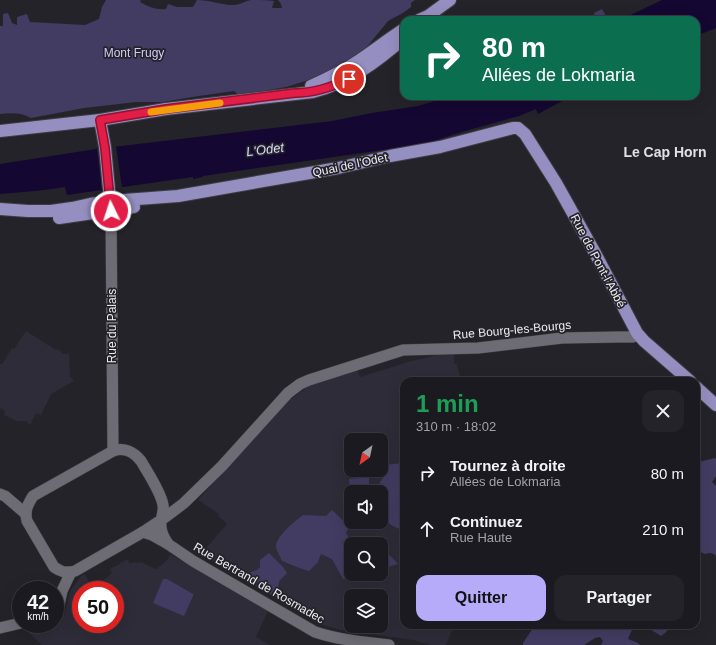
<!DOCTYPE html>
<html lang="fr">
<meta charset="utf-8">
<style>
:root{--surface:#1b1a20;--page:#242329;--text:#f1f3f6;--muted:#a0a1a5;--line:#39383e;--accent:#b6abf8}
body{margin:0;font-family:Arial,sans-serif;background:var(--page);color:var(--text);height:100vh;display:flex;flex-direction:column;font-size:15px;white-space:nowrap}
*{box-sizing:border-box;margin:0}
p{font-size:13px;color:var(--muted)}
.icon{flex:none;width:22px;height:22px;fill:none;stroke:currentColor;stroke-width:2;stroke-linecap:round;stroke-linejoin:round}
.map{position:relative;flex:1;overflow:hidden}
.side{position:absolute;left:400px;top:377px;width:300px;height:252px;display:flex;flex-direction:column;background:var(--surface);border-radius:12px;box-shadow:0 4px 16px #0002,0 0 0 1px var(--line)}
.side>*{flex:none}
.hud{position:absolute;left:400px;top:16px;width:300px;height:84px;border-radius:12px;box-shadow:0 4px 16px #0002,0 0 0 1px var(--line);background:#0b6e4f;color:#fff;overflow:hidden}
.needle{width:26px;rotate:213deg}
.buttons{position:absolute;left:344px;top:433px;display:grid;gap:8px}
.buttons a{display:grid;place-items:center;width:44px;height:44px;border-radius:8px;background:var(--surface);box-shadow:0 4px 16px #0002,0 0 0 1px var(--line);font-size:20px}
.speed{position:absolute;left:12px;top:581px;display:flex;gap:8px;font-size:20px;font-weight:700;text-align:center}
.speed>*{display:grid;place-content:center;width:52px;height:52px;border-radius:50%;background:var(--surface);box-shadow:0 4px 16px #0002,0 0 0 1px var(--line);line-height:1}
.speed small{font-size:10px;font-weight:400}
.speed .limit{border:6px solid #d22;background:#fff;color:#111}
.pin{position:absolute;display:grid;place-items:center;width:34px;height:34px;color:#fff;margin:-17px;border:2px solid #fff;border-radius:50%;box-shadow:0 1px 4px #0007}
.me{position:absolute;width:44px;margin:-22px;rotate:356deg;stroke-linejoin:round;filter:drop-shadow(0 0 3px #0008)}
.turn{display:flex;align-items:center;gap:14px;height:84px;padding:0 16px;font-size:18px}
.turn .icon{width:52px;height:52px;stroke-width:2.5}
.turn b{display:block;font-size:28px;line-height:34px}
.round{display:grid;place-items:center;flex:none;width:42px;height:42px;border-radius:12px;background:var(--page)}
.headline{display:flex;align-items:center;justify-content:space-between;height:68px;padding:0 16px}
h1{font-size:24px;font-weight:600;line-height:30px;color:#1e9e55}
.action{display:flex;gap:8px;margin-top:auto;padding:8px 16px}
.action a{flex:1;height:46px;border-radius:12px;background:var(--accent);color:#111;font-size:16px;font-weight:600;line-height:46px;text-align:center}
.action a+a{background:var(--page);color:var(--text)}
ul{padding:0;list-style:none}
li{display:flex;align-items:center;gap:12px;height:56px;padding:0 16px}
li div{flex:1}
li b{display:block;font-size:15px}
li em{font-style:normal}
.map>svg:first-child{display:block}
.built{fill:#2d2c38;fill-rule:evenodd}
.green{fill:#423c62}
.water{fill:#140732}
.pier{fill:#24232a}
.lines{fill:none;stroke-linecap:round;stroke-linejoin:round}
.minor-casing{stroke:#3e3d43;stroke-width:12}
.major-casing{stroke:#3e3d43;stroke-width:14}
.minor{stroke:#6d6c74;stroke-width:11}
.major{stroke:#958ec0;stroke-width:12}
.route-casing{stroke:#92132f;stroke-width:10}
.route{stroke:#e11d48;stroke-width:7}
.slow{stroke:#f59e0b;stroke-width:7}
.labels{text-anchor:middle;stroke-width:3.5;stroke-linejoin:round;paint-order:stroke}
.park-label{font-size:12px;fill:#d1cbfb;stroke:#24232a}
.street-label{font-size:12px;fill:#ececf1;stroke:#24232a}
.water-label{font-size:13px;font-style:italic;fill:#dddafa;stroke:#24232a}
.quarter-label{font-size:14px;font-weight:bold;fill:#e0e0e9;stroke:#24232a}
</style>
<div class="map">
<svg width="716" height="645" viewBox="0 0 716 645">
<rect width="100%" height="100%" fill="#24232a"/>
<g class="built">
<polygon points="26,331 56,350 58,349 63,354 69,354 70,376 74,381 51,394 41,415 36,413 30,425 26,421 17,421 4,415 5,411 0,408 0,364 2,364 12,348 14,349"/>
<path d="M454,352v12h3l4,17h-57v244h50l-8,20h-15l-18,-5 -73,-10 -20,-6 -119,-70 26,-30 -9,-8 1,-2 -21,-14 88,-98 30,-21 41,-12 3,8 48,-15 33,-8zM351,440h30v30h-30zM351,492h30v30h-30zM351,544h30v30h-30zM351,596h30v30h-30z"/>
<path d="M170,554l98,57 -12,26 14,8h-228l-13,-12 8,-9h18v-4l5,-2 5,-4 4,-21 12,-17 4,-2 5,10 9,-5 2,3 11,-9 -2,-4 10,-5v-2l2,1 5,-4 3,5 4,-2 4,1 2,-1 16,7 7,-5 5,-5zM81,590h34v34h-34z"/>
</g>
<g class="green">
<path d="M106,0h35l-1,2c9,5 16,8 26,7l2,-5 9,3h16l4,-7c13,0 27,6 38,5 6,-1 11,-4 16,-5 7,0 16,0 23,1l-2,7h10l-1,-4 -3,-4h137l-4,3v4l-8,6 -15,8 -22,27 -7,6 -35,20 -12,5 -26,8 -41,7h-7l-4,-3 -42,6 -29,5h-27l-52,6 -53,10c-10,-6 -20,-5 -31,-4v-88h3v-12l5,-1 4,10 5,2v-8l10,-3 3,8 55,3 14,-6 3,-12z"/>
<polygon points="602,9 608,20 589,20 592,20 595,16 594,13"/>
<polygon points="696,458 699,462 715,458 716,459 716,476 712,482 716,486 716,556 714,554 709,553 705,554 696,550"/>
<path d="M404,463v67c-10,-2 -16,-7 -23,-14v-24h-5v-1l4,-9 8,-11 -19,1v-2h12v-5z"/>
<polygon points="369,477 369,487 350,489 349,479"/>
<path d="M332,510l17,16 -3,7 4,7 11,-1 10,5h-20v30h10l-18,5 -11,-20 -11,-5 -3,8 -9,9 -7,-2 -20,-8c-2,-5 -6,-11 -6,-15 1,-11 19,-25 27,-31l23,1z"/>
<polygon points="381,546 398,564 381,569"/>
<path d="M269,553c6,7 14,12 18,20l-8,8 -2,17 -12,-7 1,-5 -6,-5 -5,3 -8,-5 4,-7 6,-2 3,-3v-7z"/>
<polygon points="163,579 167,579 193,594 193,596 184,616 153,603"/>
<polygon points="535,625 634,625 628,639 638,643 640,645 601,645 603,641 600,637 595,638 584,645 523,645 523,643"/>
<polygon points="651,625 672,625 665,633 661,636 650,629"/>
</g>
<g class="water">
<polygon points="662,0 716,0 716,28 696,36 696,20 620,20"/>
<polygon points="451,96 561,96 562,101 538,114 536,109 519,116 465,131 424,144 203,176 203,177 193,179 193,177 67,195 65,187 45,190 0,194 0,164 96,149 332,121 372,113 418,106"/>
</g>
<polygon class="pier" points="116,146 122,188 102,191 97,148"/>
<g class="lines">
<defs>
<g id="minor">
<polyline points="111,211 113,451"/>
<polyline points="0,494 5,496 26,514"/>
<path d="M143,532l9,3 16,9 25,17 122,71c24,8 49,10 74,13"/>
<path d="M168,544c-5,-8 -8,-14 -7,-23 1,-6 3,-10 2,-16 -2,-13 -15,-32 -22,-44 -7,-9 -17,-14 -28,-10l-80,45c-5,8 -9,15 -6,25l27,46 5,3 5,2h7l4,-1 68,-39 24,-16 17,-13 38,-37 66,-73 12,-9 9,-4 94,-30 75,-2 84,-10 57,-1h14l5,-2"/>
<polyline points="55,613 59,605 62,591 71,572"/>
<polyline points="0,628 21,623"/>
</g>
<g id="major">
<polyline points="419,20 428,16 450,0"/>
<path d="M311,86c15,-7 30,-14 44,-23 17,-11 32,-23 49,-34"/>
<polyline points="100,120 105,147 111,210"/>
<path d="M0,131l100,-11 66,-11 147,-17c35,-9 64,-30 91,-54"/>
<polyline points="0,209 28,211 51,211 72,208 90,204 111,201 178,196 338,168 390,156 440,147 513,128 518,128 525,134 556,183 595,253 637,333 644,341 690,381"/>
<polyline points="59,218 134,207"/>
<polyline points="696,387 716,405"/>
</g>
</defs>
<use href="#minor" class="minor-casing"/>
<use href="#major" class="major-casing"/>
<use href="#minor" class="minor"/>
<use href="#major" class="major"/>
</g>
<g class="lines">
<defs>
<path id="route" d="M111,211l-6,-63 -5,-28 66,-11 129,-16c19,0 37,-6 54,-14"/>
</defs>
<use href="#route" class="route-casing"/>
<use href="#route" class="route"/>
<polyline class="slow" points="151,112 220,103"/>
</g>
<g class="labels">
<g class="park-label">
<text x="134" y="57">Mont Frugy</text>
</g>
<g class="street-label">
<text transform="translate(350 165) rotate(-12)" y="4">Quai de l'Odet</text>
<text transform="translate(598 261) rotate(62)" y="4">Rue de Pont-l'Abbé</text>
<text transform="translate(112 326) rotate(-90)" y="4">Rue du Palais</text>
<text transform="translate(512 330) rotate(-5)" y="4">Rue Bourg-les-Bourgs</text>
<text transform="translate(259 583) rotate(30)" y="4">Rue Bertrand de Rosmadec</text>
</g>
<g class="water-label">
<text transform="translate(265 149) rotate(-7)" y="5">L'Odet</text>
</g>
<g class="quarter-label">
<text x="665" y="157">Le Cap Horn</text>
</g>
</g>
</svg>
<div class="buttons">
<a><svg class="needle" viewBox="-14 -14 28 28"><path d="M0-13l5 13h-10z" fill="#e53935"/><path d="M0 13l5-13h-10z" fill="#a0a1a5"/></svg></a>
<a><svg class="icon" aria-label="sound" viewBox="0 0 24 24"><path d="M4 9h4l5-4v14l-5-4H4zM17 9q2 3 0 6"/></svg></a>
<a><svg class="icon" aria-label="search" viewBox="0 0 24 24"><circle cx="10" cy="10" r="6"/><path d="M15 15l6 6"/></svg></a>
<a><svg class="icon" aria-label="layers" viewBox="0 0 24 24"><path d="M12 4l9 5-9 5-9-5zM3 14l9 5 9-5"/></svg></a>
</div>
<div class="speed"><div>42<small>km/h</small></div><div class="limit">50</div></div>
<div class="pin" style="left:349px;top:79px;background:#d93025"><svg class="icon" aria-label="arrive" viewBox="0 0 24 24"><path d="M6 21V4h12l-3 4 3 4H6"/></svg></div>
<svg class="me" style="left:111px;top:211px" viewBox="-20 -20 40 40"><circle r="17" fill="#e11d48" stroke="#fff" stroke-width="3"/><path d="M0-11L8 9 0 5-8 9z" fill="#fff"/></svg>
<div class="hud">
<div class="turn"><svg class="icon" aria-label="right" viewBox="0 0 24 24"><path d="M7 20v-9h11M14 6l5 5-5 5"/></svg><div><b>80 m</b>Allées de Lokmaria</div></div>
</div>
<section class="side">
<div class="headline"><div><h1>1 min</h1><p>310 m · 18:02</p></div><a class="round"><svg class="icon" aria-label="close" viewBox="0 0 24 24"><path d="M6 6l12 12M18 6L6 18"/></svg></a></div>
<ul>
<li><svg class="icon" aria-label="right" viewBox="0 0 24 24"><path d="M7 20v-9h11M14 6l5 5-5 5"/></svg><div><b>Tournez à droite</b><p>Allées de Lokmaria</p></div><em>80 m</em></li>
<li><svg class="icon" aria-label="ahead" viewBox="0 0 24 24"><path d="M12 20V5M6 11l6-6 6 6"/></svg><div><b>Continuez</b><p>Rue Haute</p></div><em>210 m</em></li>
</ul>
<div class="action"><a>Quitter</a><a>Partager</a></div>
</section>
</div>
